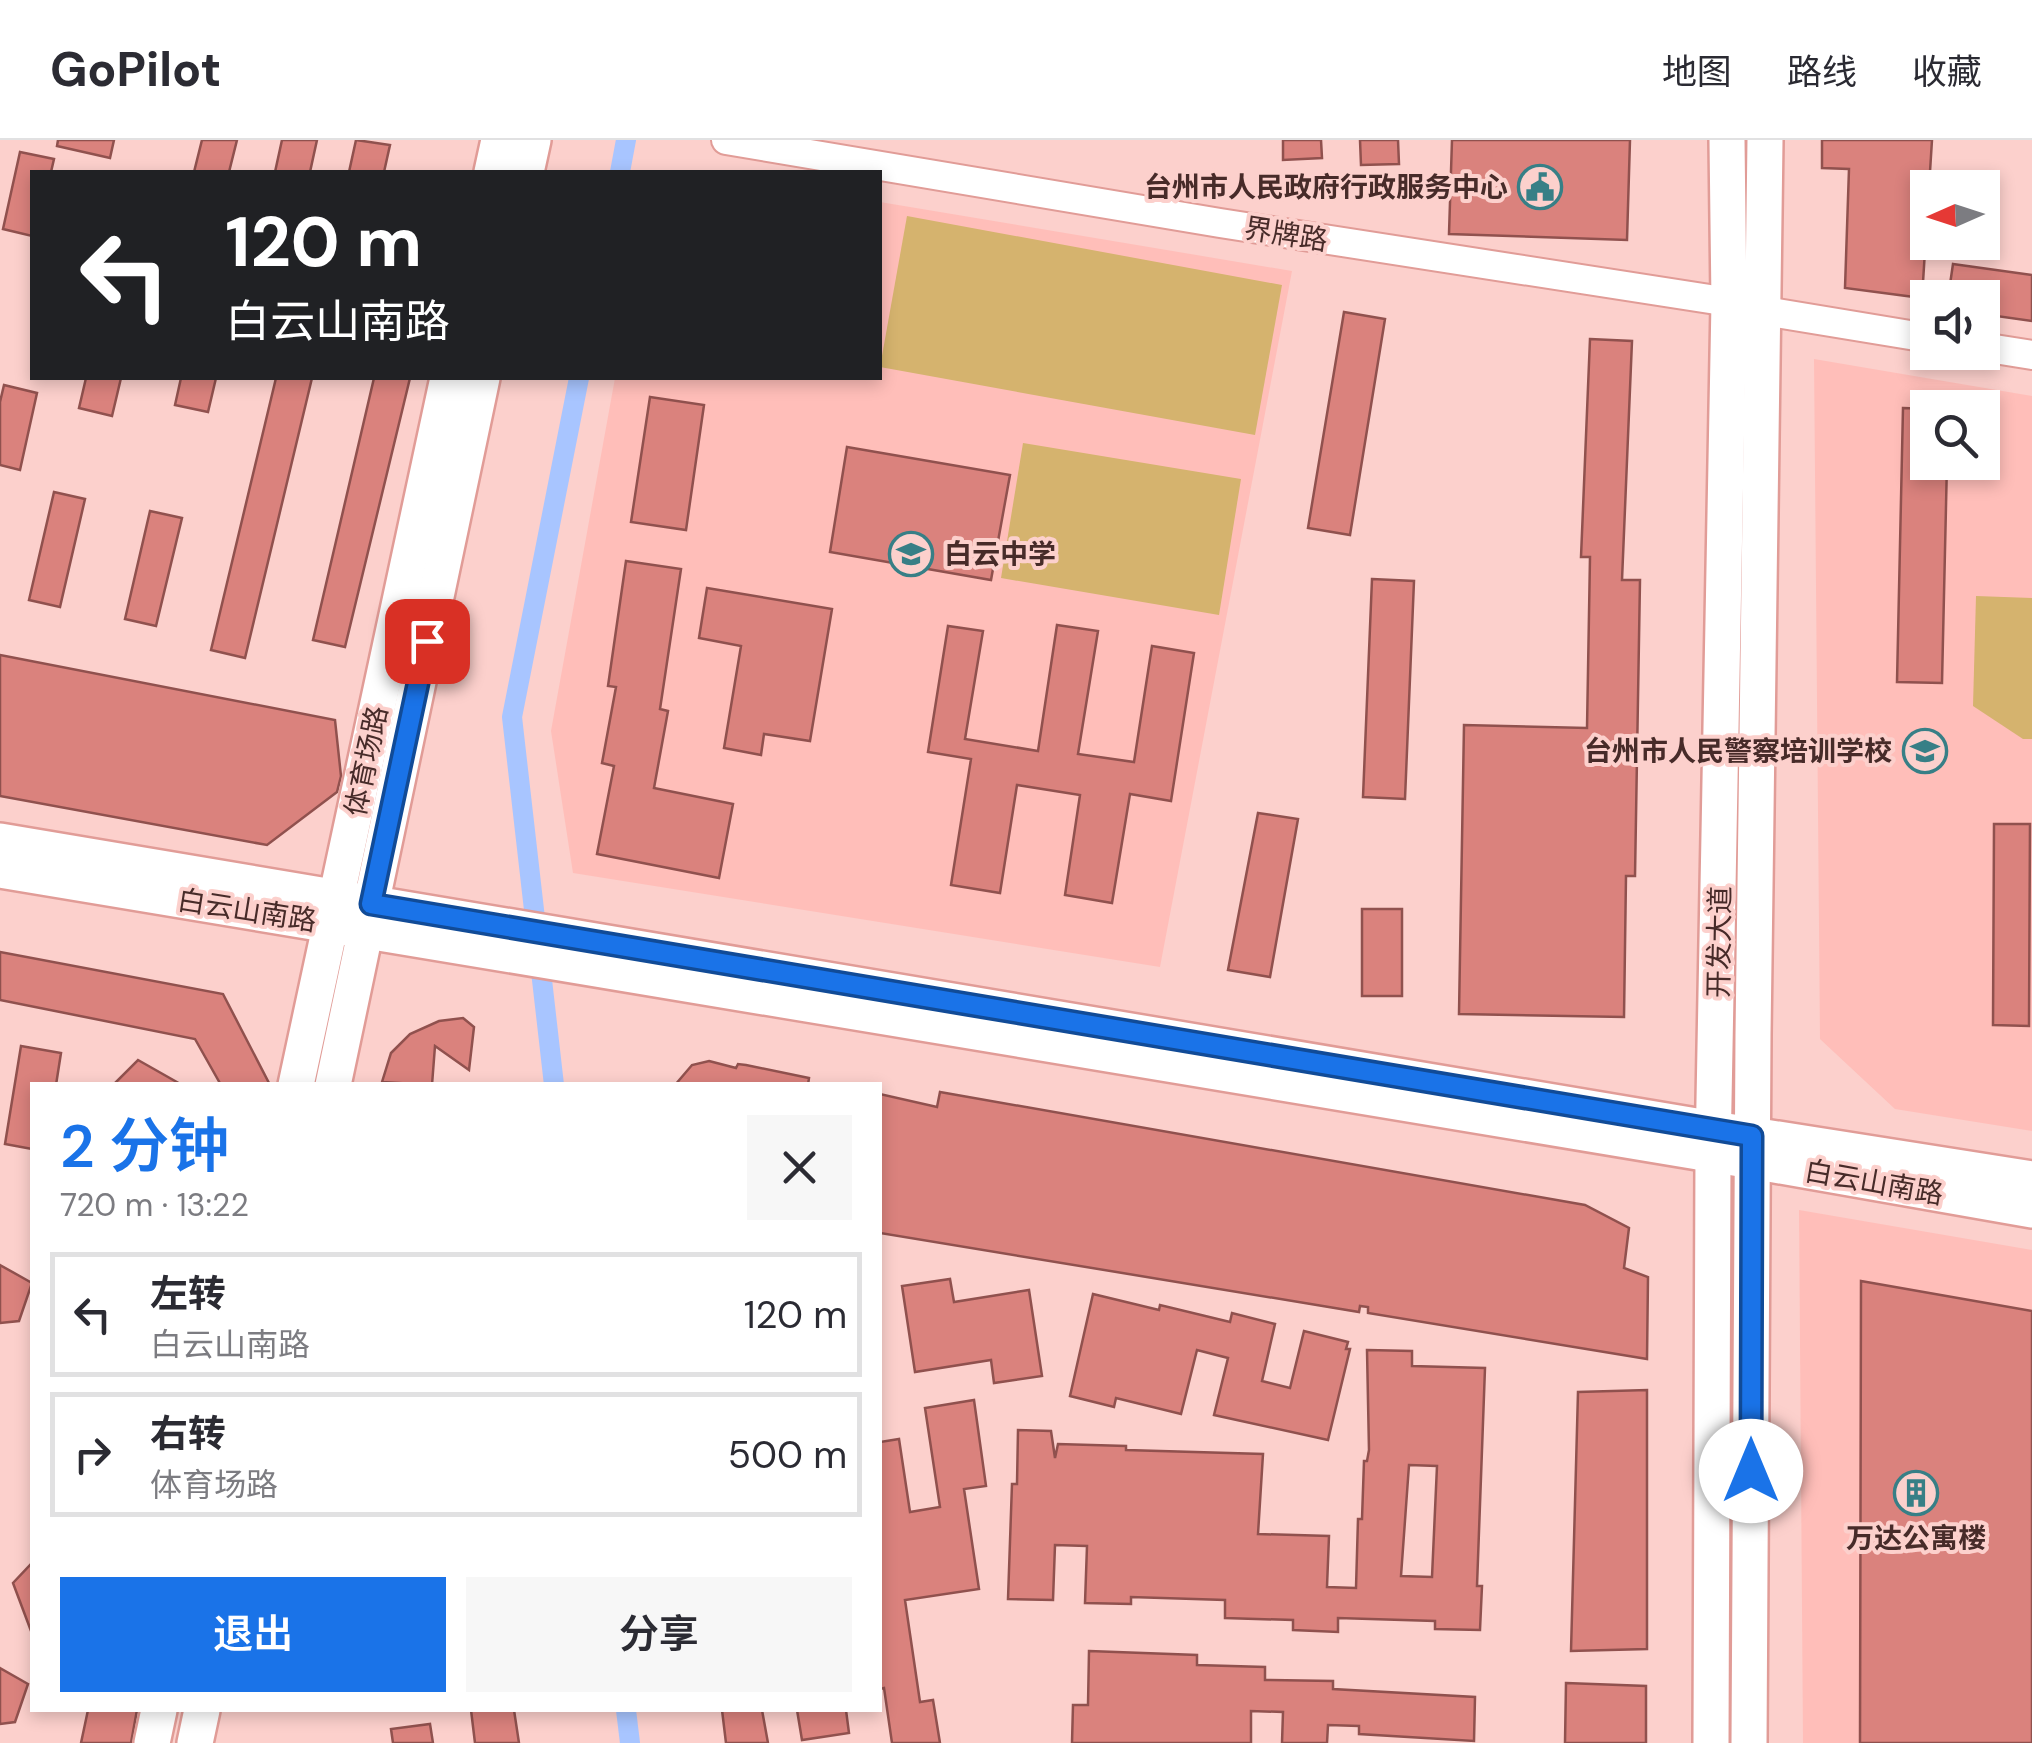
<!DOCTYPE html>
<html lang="zh">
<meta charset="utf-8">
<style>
:root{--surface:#fff;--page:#f7f7f7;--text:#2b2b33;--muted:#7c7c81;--line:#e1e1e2;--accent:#1a73e8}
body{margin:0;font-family:"DM Sans","Noto Sans SC",sans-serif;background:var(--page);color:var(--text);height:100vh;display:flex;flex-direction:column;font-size:38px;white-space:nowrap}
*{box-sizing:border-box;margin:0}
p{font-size:32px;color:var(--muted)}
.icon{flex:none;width:55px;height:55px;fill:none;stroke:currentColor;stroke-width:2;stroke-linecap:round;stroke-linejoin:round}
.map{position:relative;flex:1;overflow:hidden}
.sheet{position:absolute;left:30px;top:942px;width:852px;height:630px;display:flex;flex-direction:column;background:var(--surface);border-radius:0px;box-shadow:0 5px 15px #0003}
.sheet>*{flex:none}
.guide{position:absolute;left:30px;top:30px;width:852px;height:210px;border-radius:0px;box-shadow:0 5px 15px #0003;background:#202124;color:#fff;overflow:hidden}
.needle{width:65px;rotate:267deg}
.controls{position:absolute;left:1910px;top:30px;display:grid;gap:20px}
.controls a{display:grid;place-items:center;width:90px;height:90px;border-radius:0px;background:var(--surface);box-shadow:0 5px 15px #0003;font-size:50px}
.pin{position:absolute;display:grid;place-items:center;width:85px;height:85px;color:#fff;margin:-42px;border-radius:20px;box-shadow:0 5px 15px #0006}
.me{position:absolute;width:110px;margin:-55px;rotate:0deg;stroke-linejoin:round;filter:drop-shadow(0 0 8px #0008)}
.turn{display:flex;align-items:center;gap:35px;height:210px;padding:0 30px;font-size:45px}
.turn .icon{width:130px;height:130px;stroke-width:2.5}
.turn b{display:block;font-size:70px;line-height:85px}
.round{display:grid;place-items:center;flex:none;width:105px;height:105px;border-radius:0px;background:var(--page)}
.summary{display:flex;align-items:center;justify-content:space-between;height:170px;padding:0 30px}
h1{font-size:60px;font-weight:600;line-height:75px;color:var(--accent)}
.button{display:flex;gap:20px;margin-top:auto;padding:20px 30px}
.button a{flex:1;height:115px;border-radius:0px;background:var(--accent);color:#fff;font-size:40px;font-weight:600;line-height:115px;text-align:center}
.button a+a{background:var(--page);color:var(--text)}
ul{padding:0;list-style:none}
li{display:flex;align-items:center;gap:30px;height:125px;margin:0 20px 15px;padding:0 10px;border:5px solid var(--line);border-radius:0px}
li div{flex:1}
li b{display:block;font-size:38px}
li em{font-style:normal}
header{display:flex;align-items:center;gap:60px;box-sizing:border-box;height:140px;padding:0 50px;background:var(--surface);border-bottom:2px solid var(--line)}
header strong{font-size:48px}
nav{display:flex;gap:55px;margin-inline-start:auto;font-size:35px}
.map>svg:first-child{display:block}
.built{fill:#ffbeb9;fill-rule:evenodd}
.green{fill:#d5b36e}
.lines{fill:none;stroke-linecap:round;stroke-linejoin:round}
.canal{stroke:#a8c5ff;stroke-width:20}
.building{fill:#da827d;stroke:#90514e;stroke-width:2.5;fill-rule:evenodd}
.minor-casing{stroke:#e19c97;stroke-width:32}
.major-casing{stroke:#e19c97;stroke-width:40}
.minor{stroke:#fff;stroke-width:28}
.major{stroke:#fff;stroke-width:35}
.route-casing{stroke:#114b97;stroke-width:25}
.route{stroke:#1a73e8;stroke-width:18}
.labels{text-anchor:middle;stroke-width:8;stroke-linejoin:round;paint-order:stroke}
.poi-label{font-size:28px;font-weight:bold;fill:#472b29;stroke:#fcd0cc;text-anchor:end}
.street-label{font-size:28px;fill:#472b29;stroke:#fcd0cc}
</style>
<header>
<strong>GoPilot</strong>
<nav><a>地图</a><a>路线</a><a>收藏</a></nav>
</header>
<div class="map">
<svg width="2032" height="1603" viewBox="0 0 2032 1603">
<rect width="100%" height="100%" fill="#fcd0cc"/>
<g class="built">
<polygon points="880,62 1292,131 1160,827 573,733 551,591 615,238 880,238"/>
<path d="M1814,219l218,37v735l-137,-22 -75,-70zM1928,268h54v54h-54z"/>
<polygon points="1799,1070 2032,1110 2032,1603 1803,1603"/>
</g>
<g class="green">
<polygon points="907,76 1282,145 1255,295 880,227"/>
<polygon points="1023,303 1241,339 1219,475 1001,438"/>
<polygon points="1976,456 2032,458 2032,599 2023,599 1973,566"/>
</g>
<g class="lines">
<g class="canal">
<polyline points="620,32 626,0"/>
<polyline points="554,945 512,577 579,238"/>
<polyline points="626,1570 630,1603"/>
</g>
</g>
<g class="building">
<polygon points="58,0 114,0 110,18 57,6"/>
<polygon points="202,0 237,0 229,32 194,32"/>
<polygon points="282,0 317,0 310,32 275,32"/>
<polygon points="356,0 390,5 384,32 349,32"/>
<polygon points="1283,0 1321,0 1322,18 1283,20"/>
<polygon points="1360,0 1398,0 1399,24 1361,25"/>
<polygon points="1452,0 1630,0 1627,100 1449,94"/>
<polygon points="1822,0 1932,0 1922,158 1845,148 1849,29 1822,28"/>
<polygon points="20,12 54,19 51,32 32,32 32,96 3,89"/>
<polygon points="1953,124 2032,135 2032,181 1982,174 1982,158 1948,158"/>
<polygon points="1344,172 1385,179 1350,395 1308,388"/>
<polygon points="1590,199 1632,201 1622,440 1640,440 1635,736 1626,736 1624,877 1459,874 1464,585 1587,588 1590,417 1581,417"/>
<polygon points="86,238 121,238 112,276 79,268"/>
<polygon points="181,238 216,238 208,272 175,265"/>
<polygon points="276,238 312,238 245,518 211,510"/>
<polygon points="374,238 410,238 345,507 313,500"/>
<polygon points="4,245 37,253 20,330 0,325 0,262"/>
<polygon points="650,257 704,265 686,390 631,382"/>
<polygon points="1903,268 1928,269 1928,322 1947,322 1942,543 1897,542"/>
<polygon points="847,307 1010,335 991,440 830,412"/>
<polygon points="54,352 85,359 60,467 29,460"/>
<polygon points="150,371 182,378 156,486 125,479"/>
<polygon points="626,421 681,429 660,569 668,571 654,648 733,664 719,738 597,714 614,626 602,623 616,547 608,546"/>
<polygon points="1372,439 1414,441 1405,659 1363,657"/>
<polygon points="707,448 832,469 810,601 764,594 761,615 724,608 741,506 699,498"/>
<polygon points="1057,485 1098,491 1078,614 1134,622 1152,506 1194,513 1171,661 1130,654 1112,763 1065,755 1080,655 1017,645 1000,753 951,745 971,619 928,612 948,486 983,491 965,599 1038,611"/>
<polygon points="0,515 335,580 341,636 337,652 267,705 0,656"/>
<polygon points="1258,673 1298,679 1270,837 1228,830"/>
<polygon points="1994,684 2030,684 2029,886 1993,885"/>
<rect x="1362" y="769" width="40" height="87"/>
<polygon points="0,812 223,854 270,945 221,945 195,899 0,860"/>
<polygon points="463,878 474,887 469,930 435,906 432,945 382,942 391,913 410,894 439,881"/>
<polygon points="21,906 61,913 56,945 32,945 32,1009 5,1004"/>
<polygon points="138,920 182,945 113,945"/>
<polygon points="709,921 736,928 738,924 746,925 809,938 808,945 675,945 692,925"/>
<polygon points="940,952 1585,1065 1629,1088 1624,1128 1648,1137 1647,1219 1368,1173 1368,1167 1360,1166 1359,1172 880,1093 880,954 937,967"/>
<polygon points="0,1125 32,1143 19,1181 0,1183"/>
<polygon points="950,1139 954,1162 1029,1150 1042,1236 994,1243 991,1220 915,1232 902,1146"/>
<polygon points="1861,1141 2032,1171 2032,1603 1860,1603"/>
<polygon points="1093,1154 1159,1170 1160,1165 1230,1182 1232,1173 1275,1184 1262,1241 1290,1248 1304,1191 1348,1202 1346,1209 1350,1209 1328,1300 1214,1275 1228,1218 1197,1210 1181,1274 1116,1258 1114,1267 1070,1256"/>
<path d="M1367,1210l45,1v15l73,2 -8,218h5l-2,44 -45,-1v-8l-97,-3v14l-45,-2v-10l-68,-2v-18l-94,-3v7l-46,-1 2,-57 -32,-1 -2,55 -45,-1 4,-115h5l1,-54 33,1 4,27 3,-14 68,2v4l137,4 -5,80 71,2 -2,51 29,1 2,-69h4l2,-58h3l2,-11zM1409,1325l28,1 -5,111 -31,-1z"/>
<polygon points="1647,1250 1647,1509 1571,1511 1578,1252"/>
<polygon points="974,1260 986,1346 964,1349 979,1449 905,1460 920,1562 933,1560 940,1603 892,1603 884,1548 880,1549 880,1302 899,1299 910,1372 940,1367 925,1268"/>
<polygon points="32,1423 32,1491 31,1491 13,1443"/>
<polygon points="1089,1511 1197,1515 1197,1525 1265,1527 1265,1540 1333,1541 1333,1549 1475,1557 1474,1601 1359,1594 1359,1586 1328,1585 1327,1603 1282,1603 1283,1572 1251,1571 1251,1603 1072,1603 1073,1565 1088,1565"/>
<polygon points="0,1528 28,1544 15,1582 0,1584"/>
<polygon points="1566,1543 1646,1546 1646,1603 1565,1603"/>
<polygon points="88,1570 137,1570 131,1603 81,1603"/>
<polygon points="471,1570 514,1570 519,1603 475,1603"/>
<polygon points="722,1570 762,1570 768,1603 726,1603"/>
<polygon points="797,1570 846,1570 849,1593 802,1600"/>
<polygon points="430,1584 433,1603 393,1603 391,1589"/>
</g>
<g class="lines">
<defs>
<g id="minor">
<polyline points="726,0 1220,83 1729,162"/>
<polyline points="1764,171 1928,198"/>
<polyline points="1982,207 2032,215"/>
</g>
<g id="major">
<polyline points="492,32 499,0"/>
<polyline points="526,32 533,0"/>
<polyline points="0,701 1714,989 2032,1039"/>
<polyline points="0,730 1752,1021 2032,1070"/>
<polyline points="296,945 448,238"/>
<polyline points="333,945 482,238"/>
<polyline points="152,1603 159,1570"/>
<polyline points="195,1603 202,1570"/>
<polyline points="1711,1603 1713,1014 1729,162 1727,0"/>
<polyline points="1749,1603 1753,895 1765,0"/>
</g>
</defs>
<use href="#minor" class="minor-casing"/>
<use href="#major" class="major-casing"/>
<use href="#minor" class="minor"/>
<use href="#major" class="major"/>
</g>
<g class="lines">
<defs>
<polyline id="route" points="427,501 371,764 1752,996 1751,1331"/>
</defs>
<use href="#route" class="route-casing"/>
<use href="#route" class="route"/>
</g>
<defs>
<symbol id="civic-ring" viewBox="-11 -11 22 22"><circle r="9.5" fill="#fcd0cc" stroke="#377f86" stroke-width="1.5"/><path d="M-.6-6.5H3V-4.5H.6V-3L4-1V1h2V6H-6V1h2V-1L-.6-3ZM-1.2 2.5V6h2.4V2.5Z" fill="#377f86"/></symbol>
<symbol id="school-ring" viewBox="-11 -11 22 22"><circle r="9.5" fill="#fcd0cc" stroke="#377f86" stroke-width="1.5"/><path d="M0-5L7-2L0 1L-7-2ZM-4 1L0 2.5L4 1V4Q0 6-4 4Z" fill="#377f86"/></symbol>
<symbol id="building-ring" viewBox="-11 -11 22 22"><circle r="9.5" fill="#fcd0cc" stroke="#377f86" stroke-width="1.5"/><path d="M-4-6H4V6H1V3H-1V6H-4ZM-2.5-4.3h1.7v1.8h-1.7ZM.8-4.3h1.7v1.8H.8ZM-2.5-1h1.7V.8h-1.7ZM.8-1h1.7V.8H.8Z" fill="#377f86"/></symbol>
</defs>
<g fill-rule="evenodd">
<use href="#civic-ring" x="1515" y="22" width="50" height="50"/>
<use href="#school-ring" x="886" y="389" width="50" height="50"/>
<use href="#school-ring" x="1900" y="586" width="50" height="50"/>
<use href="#building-ring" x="1891" y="1328" width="50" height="50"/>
</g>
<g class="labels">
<g class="poi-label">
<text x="1508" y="57">台州市人民政府行政服务中心</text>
<text x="944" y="424" text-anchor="start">白云中学</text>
<text x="1892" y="621">台州市人民警察培训学校</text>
<text x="1916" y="1408" text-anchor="middle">万达公寓楼</text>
</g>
<g class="street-label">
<text transform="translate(1286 94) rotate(9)" y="10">界牌路</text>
<text transform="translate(366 621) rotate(-78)" y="10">体育场路</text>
<text transform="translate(247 770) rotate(9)" y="10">白云山南路</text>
<text transform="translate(1719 802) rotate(-89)" y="10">开发大道</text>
<text transform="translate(1874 1042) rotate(10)" y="10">白云山南路</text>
</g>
</g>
</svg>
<div class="controls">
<a><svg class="needle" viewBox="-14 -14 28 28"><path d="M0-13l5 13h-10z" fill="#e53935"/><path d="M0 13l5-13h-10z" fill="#7c7c81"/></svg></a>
<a><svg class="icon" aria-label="sound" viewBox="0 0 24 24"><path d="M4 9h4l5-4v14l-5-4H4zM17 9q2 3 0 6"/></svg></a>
<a><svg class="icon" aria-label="search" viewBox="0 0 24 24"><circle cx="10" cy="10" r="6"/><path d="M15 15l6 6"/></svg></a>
</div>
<div class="pin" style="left:427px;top:501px;background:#d93025"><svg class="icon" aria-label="arrive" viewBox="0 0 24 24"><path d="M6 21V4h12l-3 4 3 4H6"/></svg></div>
<svg class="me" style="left:1751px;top:1331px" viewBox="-20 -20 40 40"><circle r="19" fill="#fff"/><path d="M0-13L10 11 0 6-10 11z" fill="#1a73e8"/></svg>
<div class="guide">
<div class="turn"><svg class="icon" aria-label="left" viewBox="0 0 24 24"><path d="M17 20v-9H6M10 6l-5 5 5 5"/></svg><div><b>120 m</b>白云山南路</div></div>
</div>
<section class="sheet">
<div class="summary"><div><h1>2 分钟</h1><p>720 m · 13:22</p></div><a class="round"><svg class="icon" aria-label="close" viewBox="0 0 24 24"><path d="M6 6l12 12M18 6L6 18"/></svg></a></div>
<ul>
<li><svg class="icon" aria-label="left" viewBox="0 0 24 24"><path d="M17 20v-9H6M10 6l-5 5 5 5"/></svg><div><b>左转</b><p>白云山南路</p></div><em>120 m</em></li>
<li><svg class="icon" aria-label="right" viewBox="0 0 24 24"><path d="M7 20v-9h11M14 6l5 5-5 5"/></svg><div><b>右转</b><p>体育场路</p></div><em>500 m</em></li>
</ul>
<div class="button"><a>退出</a><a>分享</a></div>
</section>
</div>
